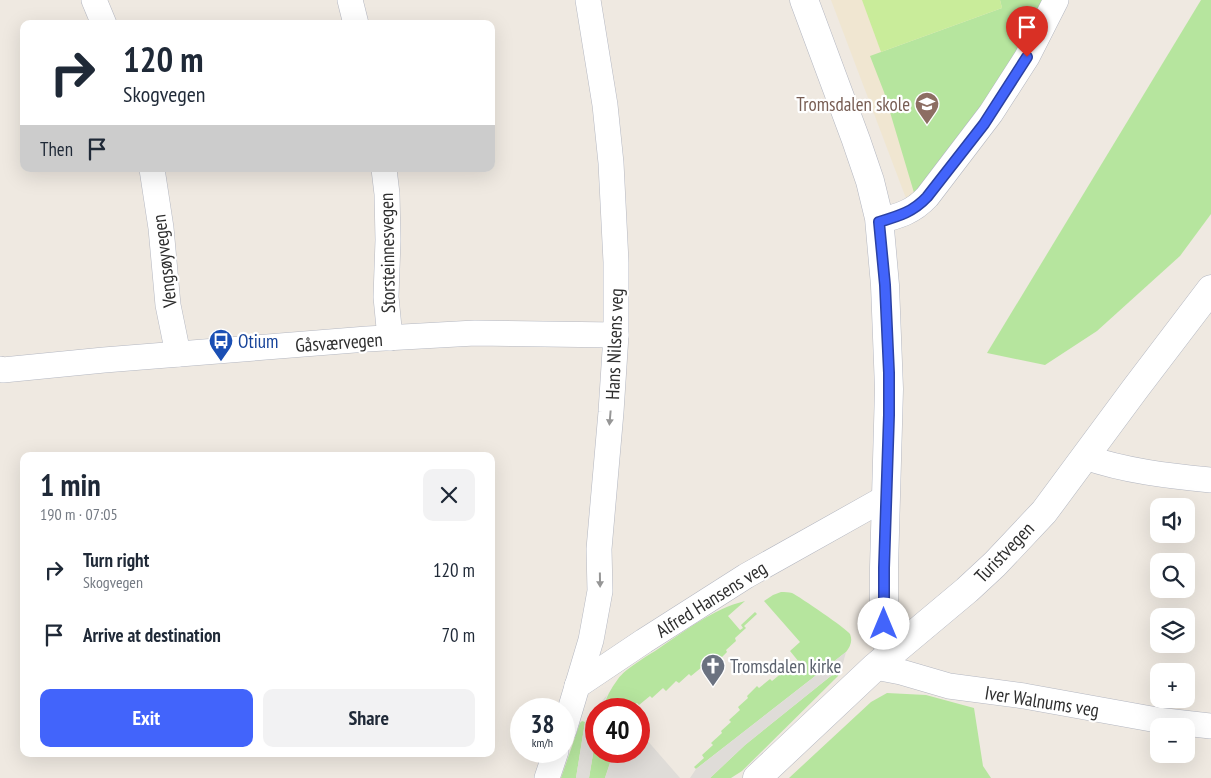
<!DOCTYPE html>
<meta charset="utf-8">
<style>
:root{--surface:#fff;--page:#f2f2f3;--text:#1f2937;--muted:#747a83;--accent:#4264fb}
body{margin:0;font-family:"PT Sans Narrow",sans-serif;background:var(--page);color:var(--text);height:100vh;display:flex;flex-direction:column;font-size:19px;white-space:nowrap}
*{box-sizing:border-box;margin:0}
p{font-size:16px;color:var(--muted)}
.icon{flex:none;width:28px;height:28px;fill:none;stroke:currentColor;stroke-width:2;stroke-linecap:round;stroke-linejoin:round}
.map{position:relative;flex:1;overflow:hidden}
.sheet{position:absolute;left:20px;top:452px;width:475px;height:305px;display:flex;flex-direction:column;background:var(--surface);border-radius:10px;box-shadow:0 5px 20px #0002}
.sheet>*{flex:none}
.guide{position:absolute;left:20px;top:20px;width:475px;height:152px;border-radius:10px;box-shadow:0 5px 20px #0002;background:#fff;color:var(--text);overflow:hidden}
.fabs{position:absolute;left:1150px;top:498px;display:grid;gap:10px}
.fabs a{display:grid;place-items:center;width:45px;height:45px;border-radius:10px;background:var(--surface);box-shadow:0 5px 20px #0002;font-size:25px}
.speed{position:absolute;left:510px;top:698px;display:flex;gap:10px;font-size:25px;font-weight:700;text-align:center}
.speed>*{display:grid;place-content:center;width:65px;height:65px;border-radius:50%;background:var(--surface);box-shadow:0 5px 20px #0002;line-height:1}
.speed small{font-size:12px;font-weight:400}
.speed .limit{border:8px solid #d22;background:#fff;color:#111}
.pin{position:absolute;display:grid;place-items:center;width:42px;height:42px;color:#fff;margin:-51px -21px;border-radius:50% 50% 50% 0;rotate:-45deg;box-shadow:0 0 5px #0007}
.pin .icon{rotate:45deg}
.me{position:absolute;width:55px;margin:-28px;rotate:0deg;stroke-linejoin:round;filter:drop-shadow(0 0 4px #0008)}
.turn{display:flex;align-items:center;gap:18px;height:105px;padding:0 20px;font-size:22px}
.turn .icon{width:65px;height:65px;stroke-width:2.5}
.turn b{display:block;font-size:35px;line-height:42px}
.then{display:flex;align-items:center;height:48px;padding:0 20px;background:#0003;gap:10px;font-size:19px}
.round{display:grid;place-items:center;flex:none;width:52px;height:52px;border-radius:10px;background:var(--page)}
.headline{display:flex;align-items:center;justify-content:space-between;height:85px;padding:0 20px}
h1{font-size:30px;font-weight:700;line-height:38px}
.action{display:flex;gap:10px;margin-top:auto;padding:10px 20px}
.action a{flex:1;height:58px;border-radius:10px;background:var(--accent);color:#fff;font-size:20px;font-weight:700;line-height:58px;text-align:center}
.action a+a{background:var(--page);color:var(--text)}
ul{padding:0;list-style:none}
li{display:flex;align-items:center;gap:15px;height:65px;padding:0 20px}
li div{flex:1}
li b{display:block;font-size:19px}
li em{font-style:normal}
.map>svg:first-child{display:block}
.education{fill:#f0e6d1}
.green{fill:#b6e59e}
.pitch{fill:#c9ec9a}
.plaza{fill:#dfdcd8}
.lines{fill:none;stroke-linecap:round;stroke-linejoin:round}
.minor-casing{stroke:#b4b7c1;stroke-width:26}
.tertiary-casing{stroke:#b4b7c1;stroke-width:29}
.minor{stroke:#fff;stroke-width:25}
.tertiary{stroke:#fff;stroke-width:28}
.oneway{fill:#969696}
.route-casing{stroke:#2b41a3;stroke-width:12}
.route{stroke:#4264fb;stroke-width:9}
.labels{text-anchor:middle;stroke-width:4.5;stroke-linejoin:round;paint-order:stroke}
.education-label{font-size:19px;fill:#785e54;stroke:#fff;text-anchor:end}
.street-label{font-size:19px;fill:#2e2e2e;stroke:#fff}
.transit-label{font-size:19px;fill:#164399;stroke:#fff;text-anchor:start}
.worship-label{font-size:19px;fill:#5b616d;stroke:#fff;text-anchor:start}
</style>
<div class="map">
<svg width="1211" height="778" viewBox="0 0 1211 778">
<rect width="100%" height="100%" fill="#efe9e1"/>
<polygon class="education" points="831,0 1056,0 1023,66 907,201"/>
<g class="green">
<polygon points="1000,0 1044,0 995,94 915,196 884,92 870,56 1002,8"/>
<polygon points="1201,0 1211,0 1211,214 1180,256 1097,331 1045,365 987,353"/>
<path d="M781,592c4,0 8,0 11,1 8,4 55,36 58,41 3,7 0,13 -4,18l-150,117 -2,-2 10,-9 -2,-3 11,-10 -2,-2 11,-10 -1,-2 10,-9 -2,-2 11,-10 -2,-3 10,-9 -1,-2 10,-10 2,2 11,-9 2,2 11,-9 3,1 13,-11 -9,-11 10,-9 -36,-41 9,-6z"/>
<path d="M745,601l-17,15 12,14 3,-2 -2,-3 14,-13 2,2 -13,12 2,2 -11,10 1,3 -10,9 1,2 -10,10 -2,-2 -11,9 -2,-2 -11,9 -2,-2 -10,9 -3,-2 -10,10 -3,-3 -11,10 -2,-2 -11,9 -2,-2 -11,6h-24c4,-11 9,-21 16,-30 7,-10 29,-23 40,-30 27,-18 55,-40 87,-48z"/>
<polygon points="842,667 838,676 742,771 731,778 710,778 745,745"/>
<polygon points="887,693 926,695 974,708 983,766 991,778 789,778 871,702"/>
<polygon points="582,721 585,722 576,778 561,778 580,723"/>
<polygon points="596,736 596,751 614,751 605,778 589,778"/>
</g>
<polygon class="pitch" points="862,0 1000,0 1002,8 881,52"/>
<g class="plaza">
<polygon points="846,652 842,667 745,745 710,778 690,778 696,769"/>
<polygon points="607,695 602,709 596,709 596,736 589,778 576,778 585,722"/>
<polygon points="639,731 680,778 605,778 614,751 639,751"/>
</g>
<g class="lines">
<defs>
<g id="minor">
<polyline points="94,0 104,24"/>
<polyline points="350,0 356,24"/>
<polyline points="152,169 161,228 168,305 178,354"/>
<polyline points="384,169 387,194 388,240 386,297 390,338"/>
<path d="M879,221c20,-5 34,-9 48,-24l64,-84 36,-56 29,-57"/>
<polyline points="0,369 3,370 104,360 367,339 475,333 616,335"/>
<path d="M1085,457c40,14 84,19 126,23"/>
<polyline points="875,667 901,672 949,686 1024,696 1157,720 1211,726"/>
<polyline points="577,686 644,641 746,576 885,498"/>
<polyline points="564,730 591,640 600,591 599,549 611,412 616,335 616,262 611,163 605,105 588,0"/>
<polyline points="547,778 556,751"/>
</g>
<g id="tertiary">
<polyline points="804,0 856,140 870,181 879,218 885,285 889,389 884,568 884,631 886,641 893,652"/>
<polyline points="757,778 875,667 967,590 995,564 1044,512 1135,389 1211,289"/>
</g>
</defs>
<use href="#minor" class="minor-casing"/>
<use href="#tertiary" class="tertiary-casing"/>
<use href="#minor" class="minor"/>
<use href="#tertiary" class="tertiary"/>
</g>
<defs><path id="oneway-solid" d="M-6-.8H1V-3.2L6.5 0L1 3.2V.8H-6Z" transform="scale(1.25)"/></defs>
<g class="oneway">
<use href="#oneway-solid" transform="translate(610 418) rotate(95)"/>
<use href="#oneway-solid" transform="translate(600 580) rotate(89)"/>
</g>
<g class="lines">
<defs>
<path id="route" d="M884,624v-56l5,-153v-42l-4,-88 -6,-63c20,-6 34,-10 48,-25l57,-73 43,-67"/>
</defs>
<use href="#route" class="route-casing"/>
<use href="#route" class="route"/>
</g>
<defs>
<symbol id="school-pin" viewBox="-11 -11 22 30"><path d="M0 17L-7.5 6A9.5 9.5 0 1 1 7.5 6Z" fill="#8d6e63" stroke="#fff"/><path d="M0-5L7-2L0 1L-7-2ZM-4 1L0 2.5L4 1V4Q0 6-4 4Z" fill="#fff"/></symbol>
<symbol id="bus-pin" viewBox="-11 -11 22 30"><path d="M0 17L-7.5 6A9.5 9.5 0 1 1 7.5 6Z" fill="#1a4fb4" stroke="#fff"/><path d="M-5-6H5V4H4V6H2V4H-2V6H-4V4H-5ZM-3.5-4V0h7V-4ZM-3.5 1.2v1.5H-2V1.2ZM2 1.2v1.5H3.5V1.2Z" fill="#fff"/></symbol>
<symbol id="church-pin" viewBox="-11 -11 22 30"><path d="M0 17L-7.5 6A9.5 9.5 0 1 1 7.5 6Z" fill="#6b7280" stroke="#fff"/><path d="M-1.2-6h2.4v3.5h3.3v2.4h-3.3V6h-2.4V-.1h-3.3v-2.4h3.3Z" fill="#fff"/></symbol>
</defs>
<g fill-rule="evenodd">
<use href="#school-pin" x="913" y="90" width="28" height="38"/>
<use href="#bus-pin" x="207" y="327" width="28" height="38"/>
<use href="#church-pin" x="699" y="652" width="28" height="38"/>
</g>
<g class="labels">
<g class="education-label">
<text x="910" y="111">Tromsdalen skole</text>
</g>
<g class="street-label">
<text transform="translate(387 253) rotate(-91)" y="7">Storsteinnesvegen</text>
<text transform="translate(164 261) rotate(-97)" y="7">Vengsøyvegen</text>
<text transform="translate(339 342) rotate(-4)" y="7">Gåsværvegen</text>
<text transform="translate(614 344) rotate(-88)" y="7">Hans Nilsens veg</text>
<text transform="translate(1004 552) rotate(-46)" y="7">Turistvegen</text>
<text transform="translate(711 599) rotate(-32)" y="7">Alfred Hansens veg</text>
<text transform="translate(1042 701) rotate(9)" y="7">Iver Walnums veg</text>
</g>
<g class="transit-label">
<text x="238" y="348">Otium</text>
</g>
<g class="worship-label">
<text x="730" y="673">Tromsdalen kirke</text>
</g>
</g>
</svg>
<div class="fabs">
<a><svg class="icon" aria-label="sound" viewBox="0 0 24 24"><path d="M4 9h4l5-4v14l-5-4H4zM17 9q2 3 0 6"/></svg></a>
<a><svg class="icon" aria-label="search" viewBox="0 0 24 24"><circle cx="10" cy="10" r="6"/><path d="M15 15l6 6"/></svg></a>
<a><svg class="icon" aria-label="layers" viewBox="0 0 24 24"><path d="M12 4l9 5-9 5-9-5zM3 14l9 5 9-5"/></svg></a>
<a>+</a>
<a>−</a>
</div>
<div class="speed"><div>38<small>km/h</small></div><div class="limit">40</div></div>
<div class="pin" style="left:1027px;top:57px;background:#d93025"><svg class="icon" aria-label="arrive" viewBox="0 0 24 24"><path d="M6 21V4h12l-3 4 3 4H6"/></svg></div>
<svg class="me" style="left:884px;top:624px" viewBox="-20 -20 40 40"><circle r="19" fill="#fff"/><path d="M0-13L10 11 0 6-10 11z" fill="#4264fb"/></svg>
<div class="guide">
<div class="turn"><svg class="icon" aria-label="right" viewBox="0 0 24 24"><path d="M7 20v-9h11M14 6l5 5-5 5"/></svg><div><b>120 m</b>Skogvegen</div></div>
<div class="then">Then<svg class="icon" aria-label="arrive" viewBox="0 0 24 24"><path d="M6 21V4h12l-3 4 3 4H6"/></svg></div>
</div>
<section class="sheet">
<div class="headline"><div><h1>1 min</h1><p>190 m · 07:05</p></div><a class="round"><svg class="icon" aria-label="close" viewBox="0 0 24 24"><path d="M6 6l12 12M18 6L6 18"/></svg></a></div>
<ul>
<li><svg class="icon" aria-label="right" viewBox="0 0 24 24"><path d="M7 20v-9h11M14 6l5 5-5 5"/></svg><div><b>Turn right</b><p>Skogvegen</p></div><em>120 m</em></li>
<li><svg class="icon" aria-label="arrive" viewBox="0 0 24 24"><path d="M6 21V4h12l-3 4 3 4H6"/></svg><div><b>Arrive at destination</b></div><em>70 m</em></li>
</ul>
<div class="action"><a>Exit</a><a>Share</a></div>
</section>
</div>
